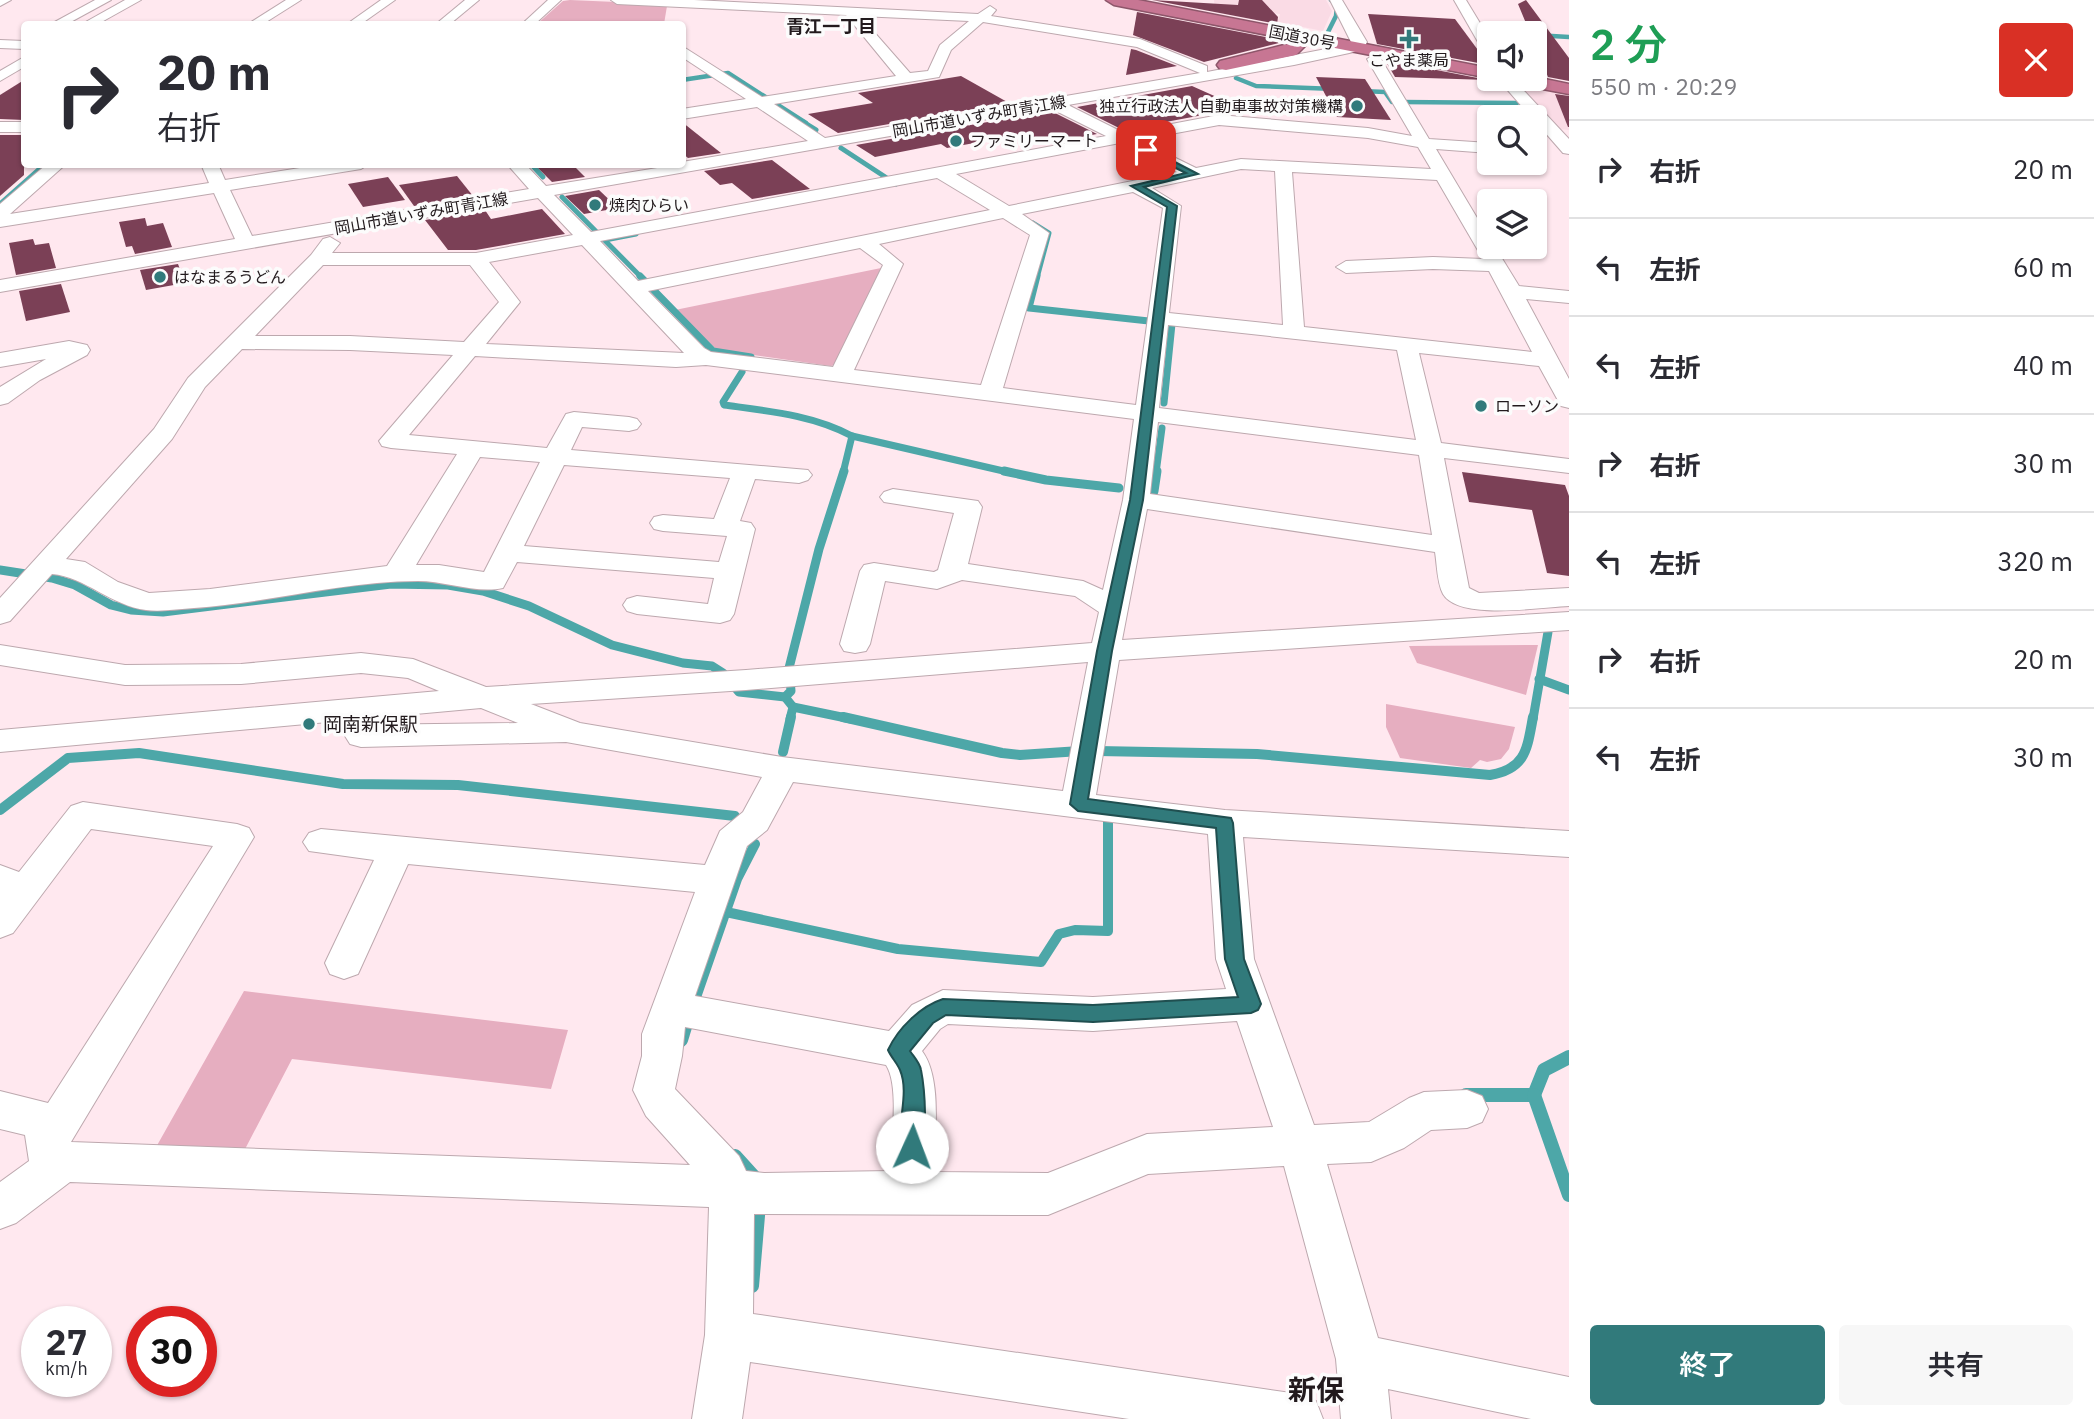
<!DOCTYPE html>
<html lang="ja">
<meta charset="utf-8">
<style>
:root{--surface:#fff;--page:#f7f7f7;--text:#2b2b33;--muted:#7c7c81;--line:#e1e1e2;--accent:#317a7b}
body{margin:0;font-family:"IBM Plex Sans","Noto Sans JP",sans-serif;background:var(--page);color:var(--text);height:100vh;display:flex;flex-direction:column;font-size:26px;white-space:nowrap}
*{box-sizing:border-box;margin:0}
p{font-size:23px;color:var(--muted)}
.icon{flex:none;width:38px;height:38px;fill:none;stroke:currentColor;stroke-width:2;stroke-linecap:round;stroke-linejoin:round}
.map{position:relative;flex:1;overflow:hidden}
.side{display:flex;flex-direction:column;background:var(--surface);width:525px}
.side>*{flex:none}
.banner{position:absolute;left:21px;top:21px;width:665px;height:147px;border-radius:7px;box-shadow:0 2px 5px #0004;background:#fff;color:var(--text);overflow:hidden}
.fabs{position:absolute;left:1477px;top:21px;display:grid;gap:14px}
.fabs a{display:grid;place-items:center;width:70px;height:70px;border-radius:7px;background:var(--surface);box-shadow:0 2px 5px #0004;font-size:35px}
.speed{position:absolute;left:21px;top:1306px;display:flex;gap:14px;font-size:35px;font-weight:700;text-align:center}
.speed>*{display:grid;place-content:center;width:91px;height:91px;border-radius:50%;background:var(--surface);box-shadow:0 2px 5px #0004;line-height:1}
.speed small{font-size:18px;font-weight:400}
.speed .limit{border:10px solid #d22;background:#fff;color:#111}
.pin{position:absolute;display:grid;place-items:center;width:60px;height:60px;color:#fff;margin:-30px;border-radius:14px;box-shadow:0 4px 10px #0006}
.me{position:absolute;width:77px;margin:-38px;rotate:2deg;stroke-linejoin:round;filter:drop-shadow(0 0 5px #0008)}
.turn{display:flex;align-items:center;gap:24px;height:147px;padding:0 21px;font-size:32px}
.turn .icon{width:91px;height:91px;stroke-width:2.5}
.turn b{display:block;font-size:49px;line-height:60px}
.round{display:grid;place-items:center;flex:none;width:74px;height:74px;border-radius:7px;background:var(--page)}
.overview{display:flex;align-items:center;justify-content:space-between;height:119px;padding:0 21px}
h1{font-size:42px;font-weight:600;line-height:52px;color:#1e9e55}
.primary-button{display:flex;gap:14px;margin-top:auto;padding:14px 21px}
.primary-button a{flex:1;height:80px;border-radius:7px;background:var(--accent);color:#fff;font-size:28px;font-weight:600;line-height:80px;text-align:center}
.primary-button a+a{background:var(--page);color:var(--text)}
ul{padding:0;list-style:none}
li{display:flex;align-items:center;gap:21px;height:98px;padding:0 21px;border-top:2px solid var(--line)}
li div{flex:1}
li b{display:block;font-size:26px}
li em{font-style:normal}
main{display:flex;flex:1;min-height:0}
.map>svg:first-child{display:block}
.built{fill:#fadbe5}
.green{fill:#e6aec0}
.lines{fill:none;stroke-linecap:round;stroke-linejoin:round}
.stream-far5{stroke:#4da7a8;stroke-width:4.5}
.stream-far4{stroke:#4da7a8;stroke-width:5}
.stream-far3{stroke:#4da7a8;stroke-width:7}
.stream-far2{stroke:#4da7a8;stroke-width:9}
.stream-far1{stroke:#4da7a8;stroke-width:10}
.stream{stroke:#4da7a8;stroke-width:14}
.building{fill:#7b4056}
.minor-casing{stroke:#bda8ae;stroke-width:2}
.highway-casing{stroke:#8d566a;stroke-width:3}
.minor{fill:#fff;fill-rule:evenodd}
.highway{fill:#c77693;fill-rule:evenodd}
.route{fill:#317a7b;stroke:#204f50;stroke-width:2}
.poi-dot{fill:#317a7b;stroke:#fcfcfc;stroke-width:2.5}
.labels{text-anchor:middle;stroke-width:7;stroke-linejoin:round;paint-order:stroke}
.far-street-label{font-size:16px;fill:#221a1d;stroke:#fcfcfc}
.far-poi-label{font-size:16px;fill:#221a1d;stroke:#fcfcfc;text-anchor:start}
.far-neighbourhood-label{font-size:18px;font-weight:bold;fill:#221a1d;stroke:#fcfcfc}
.poi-label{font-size:19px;fill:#221a1d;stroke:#fcfcfc;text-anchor:start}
.near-quarter-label{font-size:28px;font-weight:bold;fill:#221a1d;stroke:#fcfcfc}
</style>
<main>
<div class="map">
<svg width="1569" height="1419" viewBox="0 0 1569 1419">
<rect width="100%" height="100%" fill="#ffe8ef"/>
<g class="built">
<polygon points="1214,0 1326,0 1332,11 1323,31 1268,20 1279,19 1280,14 1269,13 1270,7 1215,10"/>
<polygon points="1517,84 1569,94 1569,130 1558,129"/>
</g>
<g class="green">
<polygon points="570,0 662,4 667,6 664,24 537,24 563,1"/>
<polygon points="886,267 837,364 831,366 717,350 675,310"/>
<polygon points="1538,645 1526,695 1417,663 1409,646"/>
<polygon points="1386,704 1515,727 1509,749 1501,759 1487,762 1480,760 1471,768 1400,758 1386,727"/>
<polygon points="244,991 568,1030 551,1089 292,1059 243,1153 155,1149"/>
</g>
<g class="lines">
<g class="stream-far5">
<polyline points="1328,32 1336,16 1337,6 1331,0"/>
<polyline points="1490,33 1506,33"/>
<polyline points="1535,35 1569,37"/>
<polyline points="1236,78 1256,86 1335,89"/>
<polyline points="682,80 728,73 806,123"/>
<polyline points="1361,91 1385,92 1392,102"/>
<polyline points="1402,102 1517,103"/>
</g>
<g class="stream-far4">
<polyline points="803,122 816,130"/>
<polyline points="841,148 896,184"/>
<polyline points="531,164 543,177"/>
<polyline points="562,197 642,278"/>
<polyline points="0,204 45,164"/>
<polyline points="1033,223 1049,233 1037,278"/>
<polyline points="605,240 636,234"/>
</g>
<g class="stream-far3">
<polyline points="640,276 713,351 751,357"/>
<polyline points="1037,276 1029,308 1158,322"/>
<path d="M742,372l-19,30 1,3c44,6 89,10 128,31l160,37"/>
<polyline points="1164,403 1172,324"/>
<polyline points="843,473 852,436"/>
<polyline points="1156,473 1162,428"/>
</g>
<g class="stream-far2">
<polyline points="1004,471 1046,480 1119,488"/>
<polyline points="1150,491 1154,491 1157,471"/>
<polyline points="0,570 52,578 75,585 111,605 131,610 163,612 391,584 448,585 483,591 529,606 612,645 683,663 712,666 723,673 739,692 785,697"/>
<polyline points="1539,679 1569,690"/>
<polyline points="793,707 851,719"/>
<polyline points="790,719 793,707 785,697 791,691 789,668 819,549 844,471"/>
<polyline points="1533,719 1548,632"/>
</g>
<g class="stream-far1">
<polyline points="843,717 1002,753 1020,755 1080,751"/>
<path d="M1098,751l159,3 233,21c36,-6 37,-26 43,-58"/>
<polyline points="783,752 791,717"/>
<polyline points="0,810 68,758 139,753 343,784 458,785 735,816"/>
<polyline points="726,912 898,949 1041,962 1059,934 1075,930 1108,931 1108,821"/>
<polyline points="685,1029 737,879 755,844"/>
</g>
<g class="stream">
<polyline points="681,1040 685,1027"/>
<polyline points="1466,1095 1534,1095 1544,1070 1569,1057"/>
<polyline points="1534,1095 1569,1195"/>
<polyline points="735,1156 754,1177 755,1182"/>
<polyline points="752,1286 759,1204"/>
</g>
</g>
<g class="building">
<polygon points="1152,0 1238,5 1239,0 1262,0 1278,17 1277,24"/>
<polygon points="1526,0 1569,58 1569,81 1548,77 1535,45 1535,33 1530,33 1518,4"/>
<polygon points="1137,12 1281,40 1283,42 1204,62 1133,35"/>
<polygon points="1368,14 1455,19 1489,65 1377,44"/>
<polygon points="1131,49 1136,50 1177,66 1126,75"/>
<polygon points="1385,60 1488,80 1395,77"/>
<polygon points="961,76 1009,103 838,133 808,114 873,103 858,93"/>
<polygon points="1316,77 1365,79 1391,120 1337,117"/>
<polygon points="24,80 24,120 0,119 0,95"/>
<polygon points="1192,86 1248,111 1219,112 1123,130 1077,107"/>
<polygon points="1555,94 1569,96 1569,127 1568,127"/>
<polygon points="1051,111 1097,134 1039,145 1018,135 947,148 941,144 875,157 856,145"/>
<polygon points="682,122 721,153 688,158 682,153"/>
<polygon points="24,135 24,175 0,196 0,135"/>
<polygon points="772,160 810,189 752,199 732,183 720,185 704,171"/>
<polygon points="534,164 572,164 585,177 552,182"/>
<polygon points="457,176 473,196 414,206 399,185"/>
<polygon points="388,177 405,200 363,207 348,184"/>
<polygon points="599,190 618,208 584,214 565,196"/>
<polygon points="542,209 565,234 476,250 448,250 425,220 485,210 491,219"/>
<polygon points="145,218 147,226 163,223 172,247 135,254 132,246 126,247 119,222"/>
<polygon points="33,239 35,245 49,243 56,268 16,275 9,243"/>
<polygon points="178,264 185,283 146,290 140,270"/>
<polygon points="61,284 70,312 26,321 19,291"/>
<polygon points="1462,472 1565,485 1569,496 1569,576 1547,573 1532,510 1469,502"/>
</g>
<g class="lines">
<defs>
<g id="minor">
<polygon points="0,0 11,0 0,6"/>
<polygon points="95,0 111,0 67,24 51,24"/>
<polygon points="125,0 141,0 98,24 82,24"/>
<polygon points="286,0 301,0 263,24 248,24"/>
<polygon points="381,0 395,0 361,24 347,24"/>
<polygon points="465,0 479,0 450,24 436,24"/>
<polygon points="548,0 561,0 535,24 522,24"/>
<path d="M611,0h83l284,14 12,-8 6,4 -5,6 149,23 67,27v6l145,-28 -22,-44h12l25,42 -4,8 -69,15 -226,40 56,28 95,-18 149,13 44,8 -45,-77 7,-4 7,4 48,80 60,4v10l-53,-4 53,89v9h6l24,39 50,5v12l-43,-4 43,80v29l-8,-2 -22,-40 -120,-13 22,90 128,16v14l-125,-15 25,130 10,5 90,-5v18c-28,1 -110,15 -126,-12 -6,-11 -6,-30 -8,-42l-288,-43 -25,131 447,-28v18l-450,30 -23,135 129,15 344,21v26l-326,-20 11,122 60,166 55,-3 40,-24 15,-6 43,-2 15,6 6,13 -6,13 -15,6 -36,2 -27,18 -33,14 -44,2 51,174 191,39v42h-38l-143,-30 3,30h-50l-5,-60 -52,-193 -136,8 -100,41 -294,-1 -1,100 545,80 18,7 7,18h-194l-379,-57 -8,57h-50l13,-84 4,-128 -639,-25 -54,41 -16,6v-47l29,-21 -4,-26 -25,-6v-38l48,12 165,-257 -122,-17 -78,104 -13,5v-73l19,7 52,-66 12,-4 154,22 12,4 5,9 -183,305 619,23 -44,-49 -13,-26 9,-34v-22l53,-142 -287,-28 -50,110 -14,5 -14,-5 -5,-11 49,-103 -65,-9 -6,-9 6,-9 12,-4 384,36 15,-34 23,-19 19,-35 -196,-35 -205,5 -11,-3 -5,-8 5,-8 11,-3 157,-2 -37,-15 -481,44v-22l439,-39 -31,-13 -47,-5 -120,11 -116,1 -125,-20v-20l125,20 116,-1 120,-11 52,6 73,28 260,-17 346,-27 7,-31 -24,-16 -113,-16 -25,9 -52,-8 -15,63 -4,7 -11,2 -11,-2 -4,-7 20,-73 4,-6 10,-2 60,9 4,-2 16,-57 -70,-11 -4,-5 4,-5 9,-3 85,12 4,6 -14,57 115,17 20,9 20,-90 11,-81 -428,-54 -30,2 -201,-11 -66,79 138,13 19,-34 8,-2 55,5 8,2 4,5 -4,5 -8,2 -47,-4 -11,23 237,20 4,5 -4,5 -9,3 -44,-4 -15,42 11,2 4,6 -21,85 -4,6 -10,3 -83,-9 -10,-3 -4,-6 4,-6 10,-3 71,8 6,-26 -197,-16 -14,26c-26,6 -58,-7 -85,-7 -75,0 -149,22 -224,27 -15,1 -33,4 -48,2 -34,-4 -61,-33 -94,-36l-42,47 -10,3v-26l154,-169 34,-51 123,-123 12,-16 7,-2 10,6 -8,10h144l97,-18 -35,-37 -538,94v-12l235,-41 -21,-46 -214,34v-23l47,-40h19l-56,50 199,-31 -8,-19h17l7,16 100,-16h44l-8,5 -131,21 22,46 277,-47 -22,-25h18l21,22 136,-22v-2l126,-21 -51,-34 -75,12v-10l64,-10 -64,-42v-11l80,51 134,-21 -50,-61 -229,-11zM860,16l109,5 -29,24 -12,26 -18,2zM983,22l154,25 63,26 -146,25 -6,-2 -7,4 -216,38 -51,-34 165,-27 12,-27zM1050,108l56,28 -515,96 -37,-37zM1219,125l149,13 50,9 13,22 -190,-10 -45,9 -57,-28zM1120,143l57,29 -168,34 -53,-32zM1241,169l34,2 8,154 -114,-12 12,-107 -29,-18zM1292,172l145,8 46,79 -50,-2 -87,4 -10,6 10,6 87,-4 56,2 43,81 -228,-25zM937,178l53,32 -352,71 -38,-40zM1133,192l30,16 -27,197 -133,-17 46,-155 -27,-19zM1003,218l27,17 -49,150 -127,-15 49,-106 -24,-20zM582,245l102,108 -198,-9 34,-42 -31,-40zM860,248l23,17 -50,102 -122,-15 -7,-4 -56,-57zM323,265h147l29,37 -35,40 -114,-6h-95zM1168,325l229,25 19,90 -257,-32zM242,349l108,1 103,5 -74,86 3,5 9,2 66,6 -70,112 -177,23 -61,4 -31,-11 -33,-20 -19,-3 106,-120 33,-52zM1158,422l261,33 13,80 -282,-41zM480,457l60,5 -56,110 -45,-7h-23zM564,465l166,13 -16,41 -51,-4 -9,2 -4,6 4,6 9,2 64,5 -8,26 -195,-16zM1088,662l-25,129 -281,-34 -202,-34 -49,-19 215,-14zM793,782l415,52 8,125 10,30 -133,8 -150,-7 -31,15 -23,26 -194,-35 52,-150 20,-16zM1237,1021l36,106 -126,7 -99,39 -114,-1c0,-34 9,-93 -12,-121l18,-22 8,-5 145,7zM685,1027l201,38c14,21 5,80 4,106l-126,2 -18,-2 -7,-15 -64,-67 7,-33z"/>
<polygon points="1454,0 1466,0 1489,38 1489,53 1482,49"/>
<polygon points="0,40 24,41 24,49 0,48"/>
<polygon points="24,57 24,67 0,81 0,71"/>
<polygon points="1498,79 1513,79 1569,139 1569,154 1563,153 1535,121 1535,117 1531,117"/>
<rect x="0" y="122" width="24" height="10"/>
<polygon points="69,341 87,345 90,350 87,355 40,380 8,403 0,405 0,387 46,359 0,367 0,353"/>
</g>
<g id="highway">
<polygon points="1106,0 1138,0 1489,68 1489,78 1304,42 1306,45 1296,55 1226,70 1220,69 1217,65 1220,61 1288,44 1283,38 1114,5"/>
<polygon points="1535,77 1569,84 1569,94 1511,83 1508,79"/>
</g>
</defs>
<use href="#minor" class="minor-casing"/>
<use href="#highway" class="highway-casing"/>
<use href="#minor" class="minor"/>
<use href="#highway" class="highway"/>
</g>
<path class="route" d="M1146,147l52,27 -54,13 33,19 -34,294 -31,151 -24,148 143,19 2,5 11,136 17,45 -3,6 -7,3 -158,9 -147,-7 -13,8 -23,28c4,6 10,12 11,19 4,20 7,66 -1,85l-8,2 -8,-2c-11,-25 7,-59 -4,-85 -3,-7 -9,-13 -12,-20 10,-22 33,-44 55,-51l150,6 145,-8 -13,-38 -9,-131 -138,-17 -8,-7 27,-153 33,-151 37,-293 -36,-21 55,-13 -43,-21z"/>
<g class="poi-dot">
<path d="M1405.5 28.5h7v7h7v7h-7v7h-7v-7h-7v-7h7z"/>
<circle cx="1357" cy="106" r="7"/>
<circle cx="956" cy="141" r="7"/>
<circle cx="595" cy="205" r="7"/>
<circle cx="160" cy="277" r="7"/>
<circle cx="1481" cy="406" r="7"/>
<circle cx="309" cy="724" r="7"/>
</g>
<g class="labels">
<g class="far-street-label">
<text transform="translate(1302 37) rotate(11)" y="6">国道30号</text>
<text transform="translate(979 116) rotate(-10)" y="6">岡山市道いずみ町青江線</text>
<text transform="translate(421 213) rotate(-10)" y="6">岡山市道いずみ町青江線</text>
</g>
<g class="far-poi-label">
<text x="1409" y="66" text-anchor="middle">こやま薬局</text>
<text x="1343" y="112" text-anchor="end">独立行政法人 自動車事故対策機構</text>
<text x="970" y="147">ファミリーマート</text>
<text x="609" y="211">焼肉ひらい</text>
<text x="174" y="283">はなまるうどん</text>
<text x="1495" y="412">ローソン</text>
</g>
<g class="far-neighbourhood-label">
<text x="831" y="33">青江一丁目</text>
</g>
<g class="poi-label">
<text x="323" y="731">岡南新保駅</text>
</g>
<g class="near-quarter-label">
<text x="1316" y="1400">新保</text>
</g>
</g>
</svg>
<div class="fabs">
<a><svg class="icon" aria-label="sound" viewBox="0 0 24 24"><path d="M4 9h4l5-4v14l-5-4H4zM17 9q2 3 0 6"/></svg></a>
<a><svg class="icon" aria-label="search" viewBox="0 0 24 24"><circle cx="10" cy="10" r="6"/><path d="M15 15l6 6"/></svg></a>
<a><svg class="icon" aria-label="layers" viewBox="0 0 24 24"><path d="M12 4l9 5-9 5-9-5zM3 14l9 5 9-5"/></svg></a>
</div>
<div class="speed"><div>27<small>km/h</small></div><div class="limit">30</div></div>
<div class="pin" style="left:1146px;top:150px;background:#d93025"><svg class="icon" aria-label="arrive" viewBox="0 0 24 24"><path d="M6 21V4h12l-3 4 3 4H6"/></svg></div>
<svg class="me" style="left:912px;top:1147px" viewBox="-20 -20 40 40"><circle r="19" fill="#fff"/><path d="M0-13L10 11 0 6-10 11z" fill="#317a7b"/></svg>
<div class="banner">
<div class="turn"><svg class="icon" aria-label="right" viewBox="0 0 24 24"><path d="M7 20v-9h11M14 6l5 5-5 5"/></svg><div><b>20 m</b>右折</div></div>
</div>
</div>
<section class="side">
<div class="overview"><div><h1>2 分</h1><p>550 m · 20:29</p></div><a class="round" style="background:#d93025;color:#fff"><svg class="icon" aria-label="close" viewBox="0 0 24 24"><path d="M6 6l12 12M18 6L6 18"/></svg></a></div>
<ul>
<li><svg class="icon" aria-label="right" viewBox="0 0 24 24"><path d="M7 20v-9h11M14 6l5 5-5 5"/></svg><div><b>右折</b></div><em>20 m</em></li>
<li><svg class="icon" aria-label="left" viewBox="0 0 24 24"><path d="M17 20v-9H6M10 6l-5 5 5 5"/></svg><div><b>左折</b></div><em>60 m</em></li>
<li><svg class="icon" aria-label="left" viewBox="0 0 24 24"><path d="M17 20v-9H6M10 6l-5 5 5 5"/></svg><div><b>左折</b></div><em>40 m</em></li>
<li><svg class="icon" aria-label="right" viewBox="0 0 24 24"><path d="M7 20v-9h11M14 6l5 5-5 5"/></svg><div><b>右折</b></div><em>30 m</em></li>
<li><svg class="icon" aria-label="left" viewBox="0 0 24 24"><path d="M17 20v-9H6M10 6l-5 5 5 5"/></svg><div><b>左折</b></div><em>320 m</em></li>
<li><svg class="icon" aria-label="right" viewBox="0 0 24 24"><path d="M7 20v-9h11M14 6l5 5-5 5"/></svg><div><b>右折</b></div><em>20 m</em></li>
<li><svg class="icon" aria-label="left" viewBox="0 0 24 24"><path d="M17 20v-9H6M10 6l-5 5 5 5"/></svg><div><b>左折</b></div><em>30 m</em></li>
</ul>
<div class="primary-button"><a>終了</a><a>共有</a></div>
</section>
</main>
